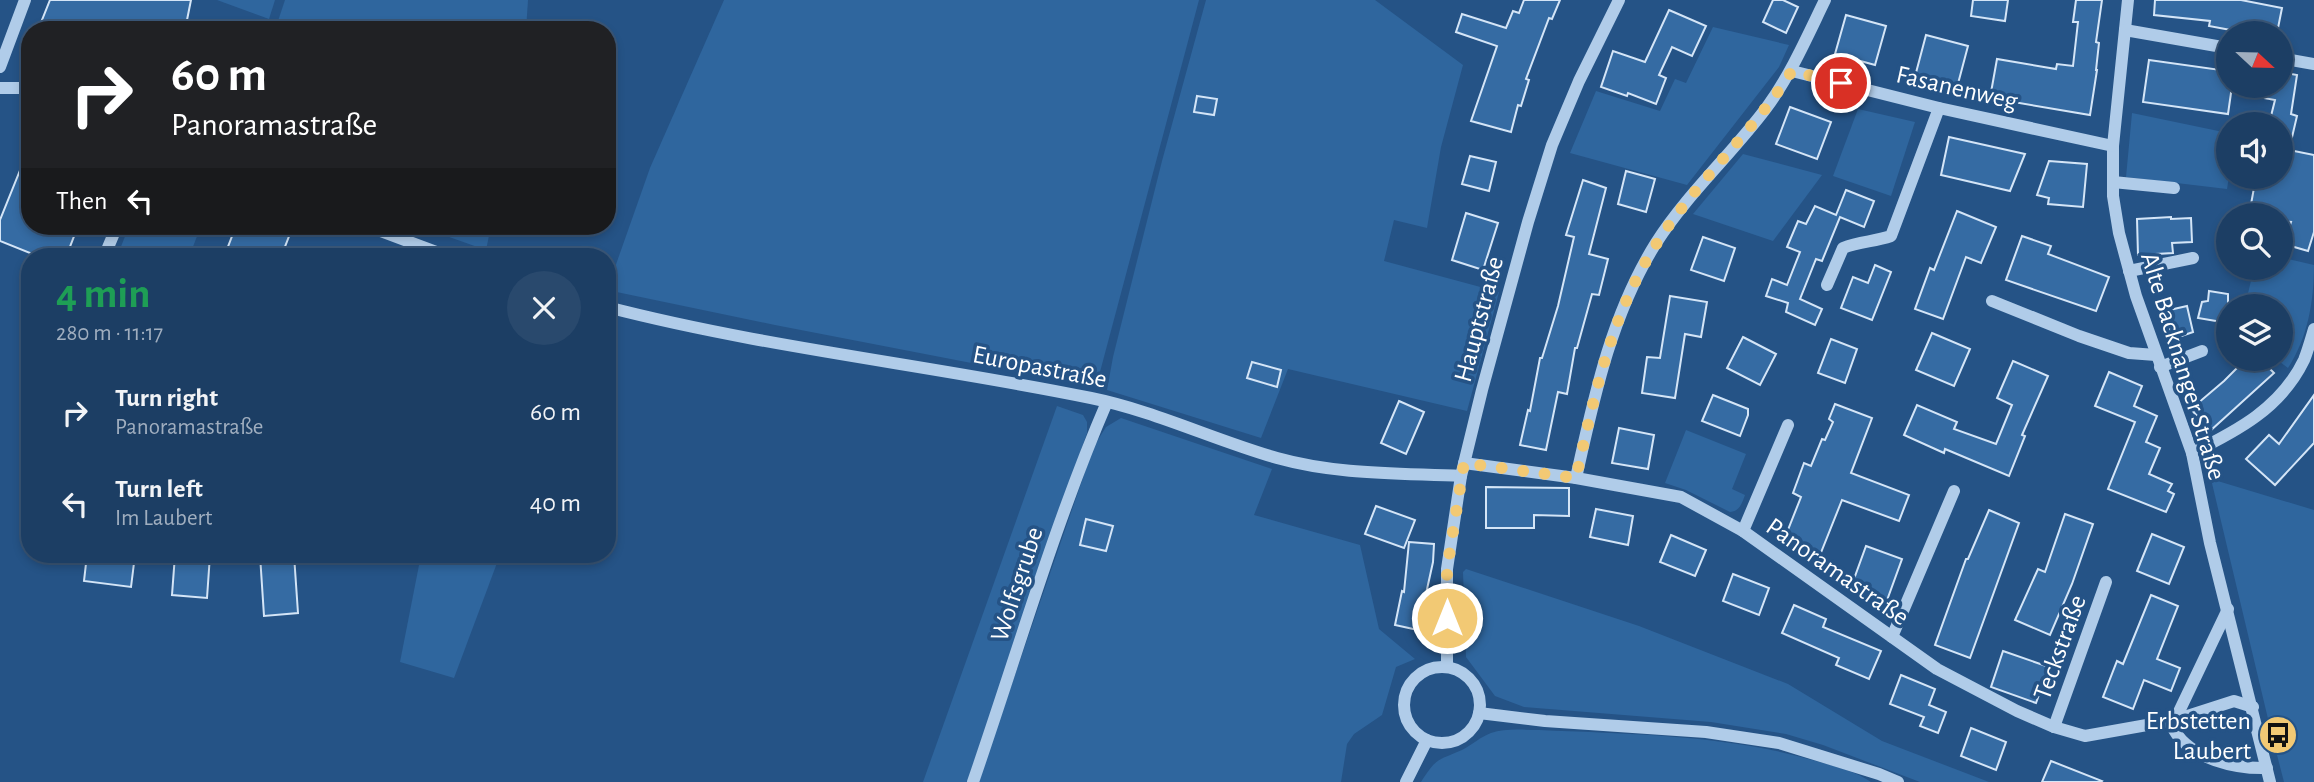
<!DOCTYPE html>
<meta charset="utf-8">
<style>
:root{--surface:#1c3e64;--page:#29496d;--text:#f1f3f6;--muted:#a0aebf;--line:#3a5778}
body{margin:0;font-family:"Alegreya Sans",sans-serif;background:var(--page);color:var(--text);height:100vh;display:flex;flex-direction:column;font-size:26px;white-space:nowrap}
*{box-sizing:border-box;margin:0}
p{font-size:23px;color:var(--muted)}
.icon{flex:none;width:38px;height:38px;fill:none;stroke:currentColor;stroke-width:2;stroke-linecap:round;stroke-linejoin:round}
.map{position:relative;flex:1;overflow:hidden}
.drawer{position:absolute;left:21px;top:248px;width:595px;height:315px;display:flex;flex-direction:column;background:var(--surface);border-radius:28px;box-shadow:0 4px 10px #0003,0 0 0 2px var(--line)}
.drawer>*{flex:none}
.guide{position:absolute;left:21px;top:21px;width:595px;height:214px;border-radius:28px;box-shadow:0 4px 10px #0003,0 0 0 2px var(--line);background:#202124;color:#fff;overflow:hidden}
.needle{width:46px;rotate:112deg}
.tools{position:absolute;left:2216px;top:21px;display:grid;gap:14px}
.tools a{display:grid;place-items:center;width:77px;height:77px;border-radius:50%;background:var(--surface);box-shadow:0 4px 10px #0003,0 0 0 2px var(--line);font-size:35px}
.pin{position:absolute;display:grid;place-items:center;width:60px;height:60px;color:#fff;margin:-30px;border:4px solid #fff;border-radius:50%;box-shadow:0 2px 7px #0007}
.me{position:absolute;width:77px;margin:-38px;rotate:0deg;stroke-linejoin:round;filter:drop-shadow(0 0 5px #0008)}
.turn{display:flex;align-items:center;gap:24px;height:147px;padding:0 35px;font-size:32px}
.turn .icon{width:91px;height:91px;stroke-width:2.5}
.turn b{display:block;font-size:49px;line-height:60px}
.then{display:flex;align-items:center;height:66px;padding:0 35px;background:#0003;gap:14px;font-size:26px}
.round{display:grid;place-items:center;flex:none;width:74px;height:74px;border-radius:37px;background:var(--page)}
.overview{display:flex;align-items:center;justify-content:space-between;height:119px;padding:0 35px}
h1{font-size:42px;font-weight:700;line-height:52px;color:#1e9e55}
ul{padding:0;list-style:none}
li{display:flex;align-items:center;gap:21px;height:91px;padding:0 35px}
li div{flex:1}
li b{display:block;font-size:26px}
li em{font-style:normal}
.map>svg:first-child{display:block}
.green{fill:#2f669e}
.building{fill:#356ba3;stroke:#d4e5f7;stroke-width:2}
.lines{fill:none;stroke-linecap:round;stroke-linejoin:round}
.minor{stroke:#b0cce9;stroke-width:12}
.route{stroke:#f2c974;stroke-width:12;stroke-dasharray:0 21.6}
.labels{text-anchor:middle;stroke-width:7;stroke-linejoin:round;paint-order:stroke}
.street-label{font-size:26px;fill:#fff;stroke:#255386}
.poi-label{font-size:26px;fill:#fff;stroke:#255386;text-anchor:end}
</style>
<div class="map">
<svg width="2314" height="782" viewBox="0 0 2314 782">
<rect width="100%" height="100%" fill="#255386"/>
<g class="green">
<polygon points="217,0 275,0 269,19"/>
<polygon points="285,0 528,0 526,30 275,30"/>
<polygon points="724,0 1199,0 1096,387 775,325 607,290 650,168"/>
<polygon points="1206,0 1375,0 1463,65 1441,147 1427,228 1394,220 1384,261 1499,292 1467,411 1288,369 1261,438 1107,390 1113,357 1162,161"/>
<polygon points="1713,27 1789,45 1779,67 1687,185 1570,153 1596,91 1660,111 1675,79 1686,83"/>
<polygon points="1858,109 1915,122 1891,196 1833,176"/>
<polygon points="2132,113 2228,133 2229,177 2227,189 2126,177"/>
<polygon points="1743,154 1822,175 1773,241 1693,214"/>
<polygon points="129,226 201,226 189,257 117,257"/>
<polygon points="418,226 491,226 486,250"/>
<path d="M2280,257l34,8c0,36 -6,72 -26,103l-12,-9h4v-53h-35l9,-38h26z"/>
<polygon points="1057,406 1083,415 1087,422 1087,433 967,782 923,782"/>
<polygon points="1121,418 1272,469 1254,515 1360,545 1379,629 1415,659 1396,667 1382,715 1354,734 1347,744 1341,782 978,782 1094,446 1106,427"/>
<path d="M1686,430l60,24 -14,35 13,6c-3,8 -5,16 -15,17l-44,-22 -21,-7z"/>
<polygon points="2211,479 2314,510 2314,782 2284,782 2276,751 2288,747 2282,721 2269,723"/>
<polygon points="421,555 500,555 454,678 400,662"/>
<polygon points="1466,569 1639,626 1788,684 1882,741 1989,782 1920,782 1823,745 1786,734 1711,722 1524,707 1495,696 1466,657 1463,572"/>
<path d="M1539,730c93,4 188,5 277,31 18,5 41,11 55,21h-450c16,-25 16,-21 41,-32 10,-5 18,-13 29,-17 14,-5 33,-3 48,-3z"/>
</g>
<g class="building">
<polygon points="50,0 191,0 185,30 38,30"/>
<polygon points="1524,0 1560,0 1552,19 1549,18 1526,79 1529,80 1521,106 1518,105 1511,132 1471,121 1497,46 1456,32 1462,14 1506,28 1513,11 1519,13"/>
<polygon points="1773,0 1783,0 1798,7 1786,33 1763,22"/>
<polygon points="1973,0 2008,0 2005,21 1971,16"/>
<polygon points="2076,0 2102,0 2096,42 2099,43 2096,70 2097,70 2090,115 1990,98 1997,59 2056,69 2057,64 2073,66 2078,22 2073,22"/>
<polygon points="2155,0 2241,0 2282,8 2277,33 2260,33 2236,28 2236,31 2209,26 2210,21 2154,15"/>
<polygon points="1669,10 1706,26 1692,56 1672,47 1659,75 1666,78 1656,104 1628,93 1627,96 1601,87 1613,51 1645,62"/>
<polygon points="1846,15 1886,26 1875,65 1835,54"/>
<polygon points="1926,35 1968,46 1955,95 1913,84"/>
<polygon points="2149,60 2228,71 2228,86 2232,86 2228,114 2143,102"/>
<polygon points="2280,72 2297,75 2291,114 2297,116 2289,150 2314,155 2314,232 2308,251 2284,244 2291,222 2280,221 2280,215 2249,215 2256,177 2280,177 2280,124 2269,124 2275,100 2242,94 2243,86 2280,86"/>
<polygon points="1197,96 1217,99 1214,115 1194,112"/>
<polygon points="1790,107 1831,122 1817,159 1776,144"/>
<polygon points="1949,137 2025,154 2010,191 1941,175"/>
<polygon points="29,148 30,226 78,226 66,257 40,257 0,241 0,220"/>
<polygon points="1470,156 1496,162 1489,191 1462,184"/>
<polygon points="2049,161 2087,164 2083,207 2048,204 2049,198 2037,195"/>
<polygon points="1626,171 1655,179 1646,212 1618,204"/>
<polygon points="1583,180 1606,188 1589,254 1608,259 1599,295 1592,294 1577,348 1575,348 1567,394 1558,392 1546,450 1520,445 1528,410 1530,411 1540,358 1542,358 1558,306 1574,237 1566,235"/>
<polygon points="1846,190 1874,201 1864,227 1840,217 1822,261 1816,259 1800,299 1822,309 1815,325 1786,312 1788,303 1766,296 1772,279 1787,285 1800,252 1787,247 1798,221 1806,224 1815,206 1836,215"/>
<polygon points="1957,211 1996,227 1981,263 1966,257 1943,319 1915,309 1930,268 1934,270"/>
<polygon points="1466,213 1498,223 1483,270 1452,260"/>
<polygon points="2171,217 2171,219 2191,218 2192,242 2172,243 2173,253 2138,255 2137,219"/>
<polygon points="236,226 293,226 281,257 224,257"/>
<polygon points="2022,236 2051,246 2048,254 2109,277 2096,311 2006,280"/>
<polygon points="1703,237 1735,248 1724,281 1691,270"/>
<polygon points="1875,265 1891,272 1872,320 1841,308 1853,277 1868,283"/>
<polygon points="2209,291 2228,294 2228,323 2198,318 2202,302 2208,301"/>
<polygon points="1670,296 1707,302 1701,337 1685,334 1675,398 1642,393 1647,357 1660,358"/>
<polygon points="2187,306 2193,332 2173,339 2165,311"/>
<polygon points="1932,333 1970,349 1954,386 1916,370"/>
<polygon points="1743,337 1776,354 1760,385 1727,368"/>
<polygon points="1831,339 1857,349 1845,383 1818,373"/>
<polygon points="2246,359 2260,359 2274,373 2210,431 2191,409 2224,381"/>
<polygon points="2013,361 2048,376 2022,435 2025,436 2009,476 1945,449 1944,453 1904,435 1917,405 1957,422 1954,429 1996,444 2012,405 1997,398"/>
<polygon points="1252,362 1281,370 1277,387 1247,378"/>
<polygon points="2109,372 2142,386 2134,406 2157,416 2146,442 2160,448 2149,474 2172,484 2168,491 2174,494 2166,512 2108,489 2135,422 2095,406"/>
<polygon points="1713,395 1748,409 1748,415 1740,436 1702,421"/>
<polygon points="2314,395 2314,443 2275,485 2246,459 2269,435 2279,444"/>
<polygon points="1399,401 1424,412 1406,454 1381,443"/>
<polygon points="1835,404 1872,418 1851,473 1909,495 1899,521 1842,500 1818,560 1782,545 1801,497 1793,493 1804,463 1811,466 1822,439 1825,440 1833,422 1829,419"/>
<polygon points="1619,428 1654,435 1648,469 1612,463"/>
<polygon points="1486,487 1569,488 1569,516 1534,515 1534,528 1486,528"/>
<polygon points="1376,506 1415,520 1404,548 1365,534"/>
<polygon points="1596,509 1633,516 1628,545 1590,537"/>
<polygon points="1989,510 2019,523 1970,658 1935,645 1966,559 1968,559"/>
<polygon points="2065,514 2093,524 2072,584 2050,635 2015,620 2038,569 2045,572"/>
<polygon points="1086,519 1113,526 1106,551 1080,545"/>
<polygon points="2152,534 2184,547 2169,584 2137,571"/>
<polygon points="1671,535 1706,550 1695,576 1660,562"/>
<polygon points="1409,542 1434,544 1433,562 1418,630 1395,625 1402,591 1404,592"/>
<polygon points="1866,546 1902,559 1886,603 1850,590"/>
<polygon points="87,555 135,555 131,587 84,581"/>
<polygon points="175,555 210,555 207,598 172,595"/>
<polygon points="260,555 294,555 298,613 264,616"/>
<polygon points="1733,574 1769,588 1759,615 1723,601"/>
<polygon points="2151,595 2178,606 2157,659 2180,668 2171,691 2144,680 2133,709 2103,697 2117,661 2123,664"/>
<polygon points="1794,605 1826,619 1823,627 1881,651 1869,679 1836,665 1839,658 1782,633"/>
<polygon points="2003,651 2049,667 2036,703 1991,687"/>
<polygon points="1901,675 1935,689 1929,705 1946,712 1938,733 1920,726 1924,717 1890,704"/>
<polygon points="1971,728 2006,742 1996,770 1961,756"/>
<polygon points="2051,761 2102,781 2101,782 2042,782"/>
</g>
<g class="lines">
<g class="minor">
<polyline points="2128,0 2113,146 2113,196 2119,233 2136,296 2192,453 2210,543 2270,782"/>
<polyline points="2125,30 2228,48"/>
<polyline points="2280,58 2314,64"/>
<polyline points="0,67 25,0"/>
<polyline points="1792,71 1939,108 2113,146"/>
<polyline points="0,88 21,88 30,91"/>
<polyline points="2113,182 2174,188"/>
<polyline points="367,226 450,257"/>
<polyline points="104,257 117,226"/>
<polyline points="2129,271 2193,258"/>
<path d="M1827,285l16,-37c17,-7 31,-6 48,-12l48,-128"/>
<polyline points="1992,301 2079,336 2129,353 2156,355"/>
<path d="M607,307c159,41 323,58 484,91 64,13 123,42 186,60 61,17 122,15 184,18"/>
<polyline points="2160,367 2202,351"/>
<path d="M2192,453c45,-22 89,-45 112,-93 4,-10 7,-21 10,-31"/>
<polyline points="1464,463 1576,478 1681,497 1743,531 1937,669 2017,711 2054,727 2085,736 2175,720 2234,701 2253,707"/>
<path d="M1576,478c18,-81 35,-163 80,-235 32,-50 76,-89 111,-136 24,-33 40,-70 58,-107"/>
<polyline points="1743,531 1788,425"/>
<path d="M2228,609l-53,111 -1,10c17,29 62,39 93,38"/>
<polyline points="1892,637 1954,491"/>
<polyline points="1447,667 1447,569 1461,476 1482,390 1528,222 1552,145 1579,81 1619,0"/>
<circle cx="1442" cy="705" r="38"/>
<polyline points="1479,713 1545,721 1706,732 1779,743 1879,774 1898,782"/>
<polyline points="2054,727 2106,582"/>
<path d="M973,782c44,-127 81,-257 134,-380"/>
<polyline points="1406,782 1427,740"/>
</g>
</g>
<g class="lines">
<path class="route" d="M1447,618v-49l17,-106 112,15c18,-81 35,-164 81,-235 31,-49 72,-88 107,-133 10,-12 19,-26 28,-39l49,12"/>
</g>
<defs>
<symbol id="bus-disc" viewBox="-11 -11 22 22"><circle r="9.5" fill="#f2c974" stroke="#255386"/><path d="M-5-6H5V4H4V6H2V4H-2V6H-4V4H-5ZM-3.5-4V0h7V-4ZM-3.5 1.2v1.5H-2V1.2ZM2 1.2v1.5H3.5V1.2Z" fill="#111"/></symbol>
</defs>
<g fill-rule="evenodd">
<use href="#bus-disc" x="2256" y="713" width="44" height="44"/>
</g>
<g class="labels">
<g class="street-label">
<text transform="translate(1957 87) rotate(13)" y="9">Fasanenweg</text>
<text transform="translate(1478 319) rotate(-75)" y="9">Hauptstraße</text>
<text transform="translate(1040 366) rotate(11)" y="9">Europastraße</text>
<text transform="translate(2184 366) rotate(73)" y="9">Alte Backnanger Straße</text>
<text transform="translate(1838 571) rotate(35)" y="9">Panoramastraße</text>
<text transform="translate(1016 584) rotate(-72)" y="9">Wolfsgrube</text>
<text transform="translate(2059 647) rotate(-70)" y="9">Teckstraße</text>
</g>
<g class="poi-label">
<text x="2251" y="729">Erbstetten<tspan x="2251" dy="30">Laubert</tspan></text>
</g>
</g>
</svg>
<div class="tools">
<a><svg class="needle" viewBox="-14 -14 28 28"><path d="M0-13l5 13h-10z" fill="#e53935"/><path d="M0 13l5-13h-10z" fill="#a0aebf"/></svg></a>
<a><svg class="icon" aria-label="sound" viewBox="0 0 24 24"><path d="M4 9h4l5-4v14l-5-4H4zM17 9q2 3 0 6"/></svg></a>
<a><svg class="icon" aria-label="search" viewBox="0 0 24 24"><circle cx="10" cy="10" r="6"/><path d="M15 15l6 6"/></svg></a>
<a><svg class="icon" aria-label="layers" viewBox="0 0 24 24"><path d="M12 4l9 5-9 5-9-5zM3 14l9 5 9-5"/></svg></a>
</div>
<div class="pin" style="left:1841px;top:83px;background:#d93025"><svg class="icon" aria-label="arrive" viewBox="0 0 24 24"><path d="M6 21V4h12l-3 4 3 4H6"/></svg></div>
<svg class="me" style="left:1447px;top:618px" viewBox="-20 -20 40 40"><circle r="17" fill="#f2c974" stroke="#fff" stroke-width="3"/><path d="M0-11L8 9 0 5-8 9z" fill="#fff"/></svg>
<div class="guide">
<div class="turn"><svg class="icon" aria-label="right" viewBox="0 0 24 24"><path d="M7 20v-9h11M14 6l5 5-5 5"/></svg><div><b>60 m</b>Panoramastraße</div></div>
<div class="then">Then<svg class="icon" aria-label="left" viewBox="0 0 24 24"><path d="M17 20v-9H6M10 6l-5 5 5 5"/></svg></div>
</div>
<section class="drawer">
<div class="overview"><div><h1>4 min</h1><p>280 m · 11:17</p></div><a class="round"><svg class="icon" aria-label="close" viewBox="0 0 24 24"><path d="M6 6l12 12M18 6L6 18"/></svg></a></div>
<ul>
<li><svg class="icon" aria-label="right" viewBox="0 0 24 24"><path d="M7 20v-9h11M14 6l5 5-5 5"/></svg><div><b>Turn right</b><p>Panoramastraße</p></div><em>60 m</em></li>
<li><svg class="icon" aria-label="left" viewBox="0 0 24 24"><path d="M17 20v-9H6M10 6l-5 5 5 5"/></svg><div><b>Turn left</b><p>Im Laubert</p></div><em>40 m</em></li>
</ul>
</section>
</div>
